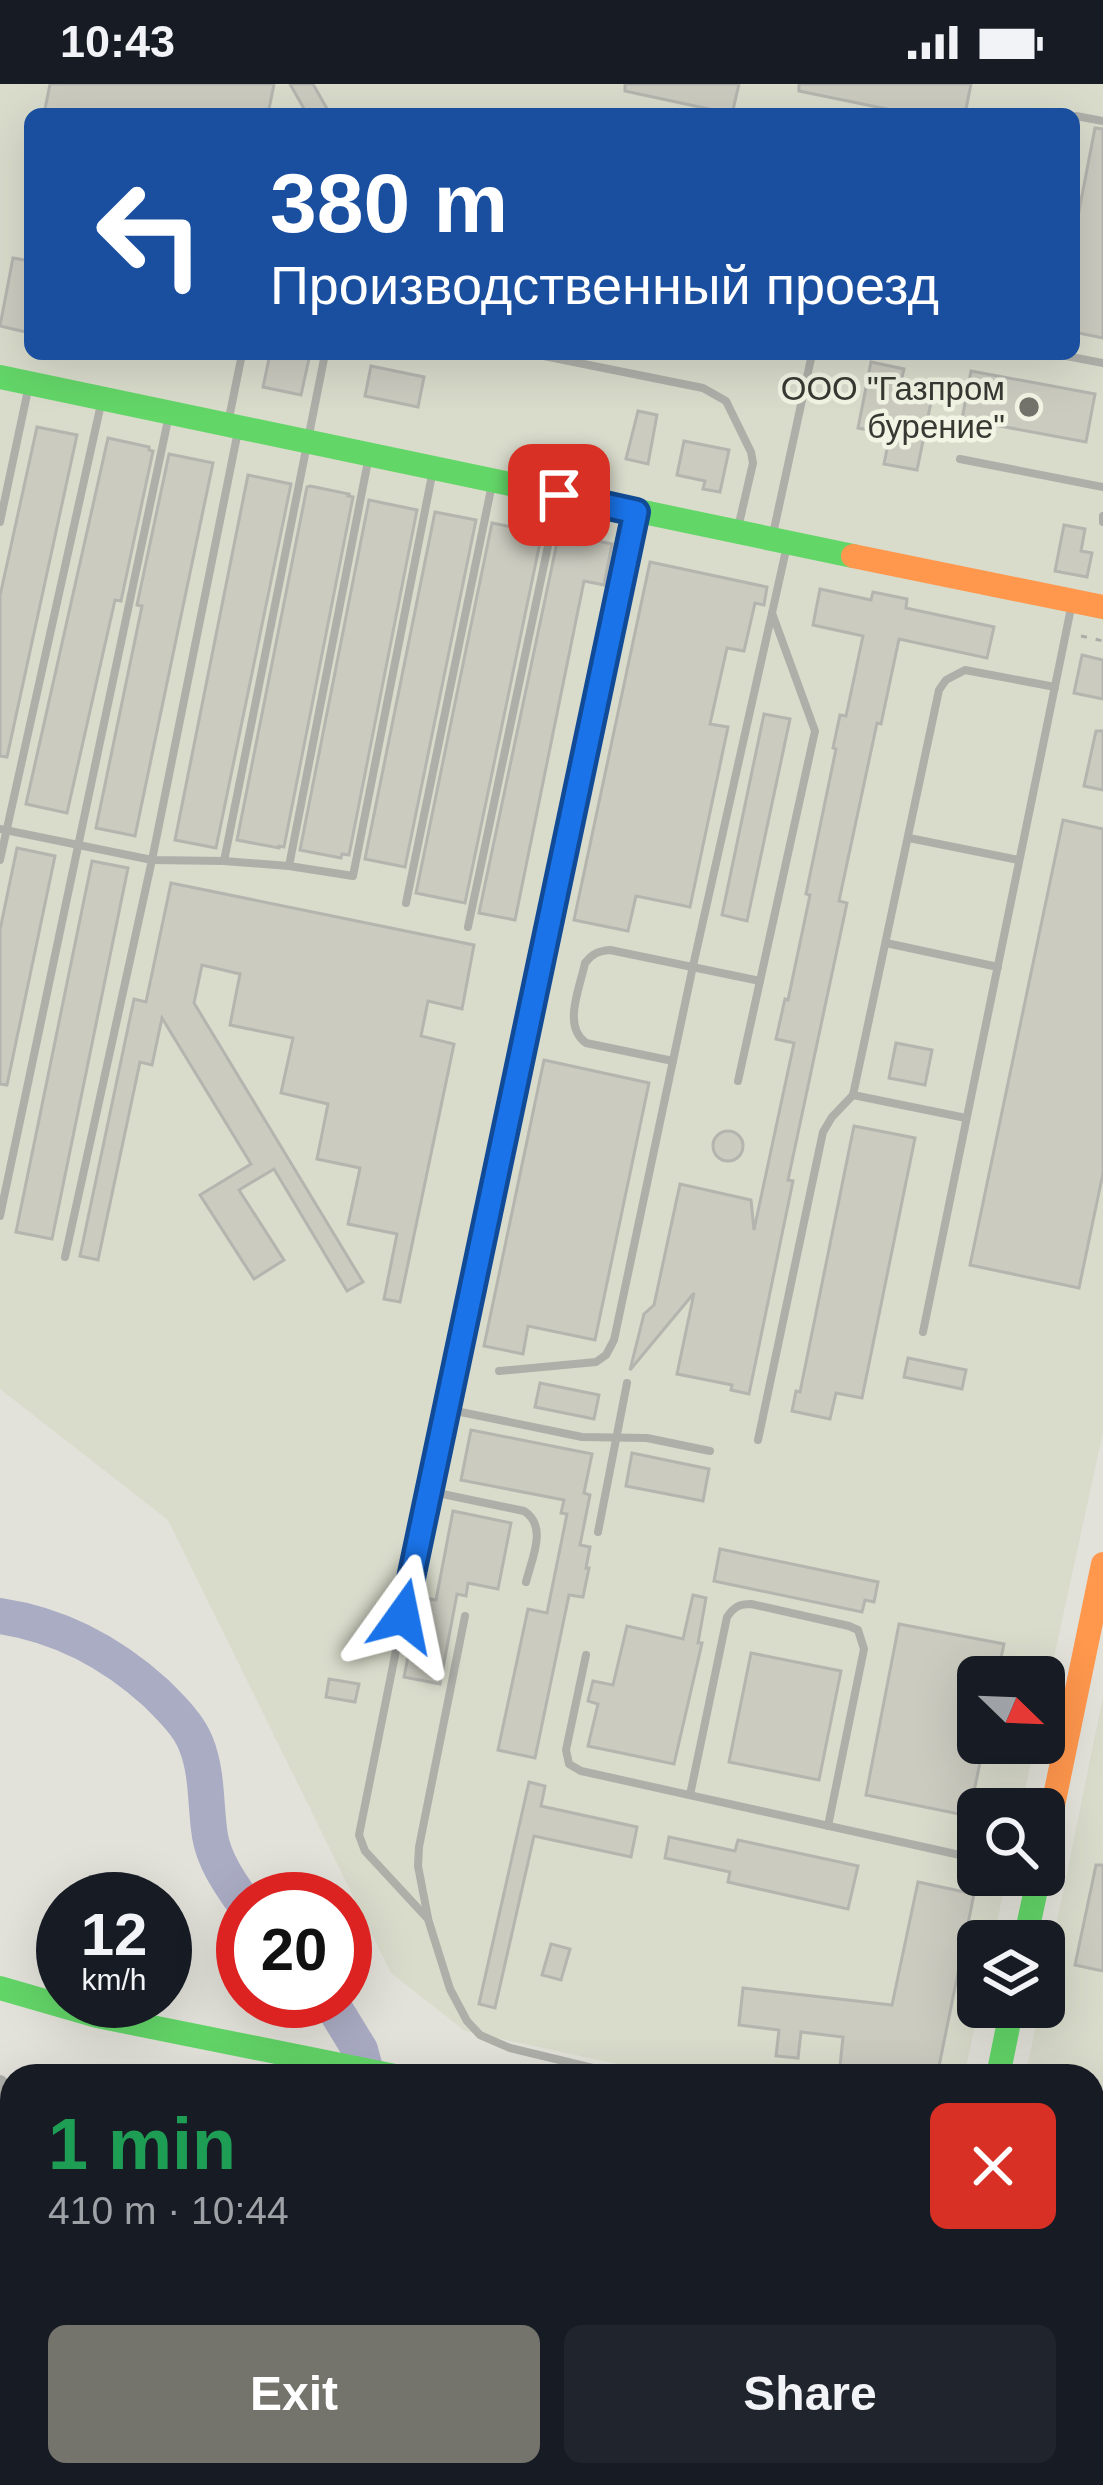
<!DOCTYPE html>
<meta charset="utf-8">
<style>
:root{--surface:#171b24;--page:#20242c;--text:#f1f3f6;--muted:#9ea1a6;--accent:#74746d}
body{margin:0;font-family:Helvetica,sans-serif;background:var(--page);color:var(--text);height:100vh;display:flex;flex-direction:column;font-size:45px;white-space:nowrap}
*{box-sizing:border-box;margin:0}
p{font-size:39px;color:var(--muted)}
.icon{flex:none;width:66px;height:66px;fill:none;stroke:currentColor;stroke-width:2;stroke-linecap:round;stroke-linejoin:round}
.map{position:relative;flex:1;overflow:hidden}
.side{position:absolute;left:0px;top:1980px;width:1104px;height:423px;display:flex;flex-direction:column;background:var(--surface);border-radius:36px 36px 0 0;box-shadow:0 12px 48px #0002}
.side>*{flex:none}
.hud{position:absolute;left:24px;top:24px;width:1056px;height:252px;border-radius:18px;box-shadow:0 12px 48px #0002;background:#1a4fa0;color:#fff;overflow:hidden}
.needle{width:78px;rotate:113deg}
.buttons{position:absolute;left:957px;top:1572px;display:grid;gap:24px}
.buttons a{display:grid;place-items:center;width:108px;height:108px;border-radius:18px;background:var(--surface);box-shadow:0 12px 48px #0002;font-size:60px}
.speed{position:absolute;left:36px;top:1788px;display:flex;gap:24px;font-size:60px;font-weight:700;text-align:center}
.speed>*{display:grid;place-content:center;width:156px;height:156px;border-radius:50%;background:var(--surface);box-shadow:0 12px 48px #0002;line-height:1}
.speed small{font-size:30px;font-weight:400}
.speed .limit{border:18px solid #d22;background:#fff;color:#111}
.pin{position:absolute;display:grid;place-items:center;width:102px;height:102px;color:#fff;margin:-51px;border-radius:24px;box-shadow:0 6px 18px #0006}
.me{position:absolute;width:132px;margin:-66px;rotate:12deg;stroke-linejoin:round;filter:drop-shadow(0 0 9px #0008)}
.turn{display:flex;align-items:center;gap:42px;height:252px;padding:0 48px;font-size:54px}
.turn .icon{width:156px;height:156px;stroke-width:2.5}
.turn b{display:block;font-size:84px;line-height:102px}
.round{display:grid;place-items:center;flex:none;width:126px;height:126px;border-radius:18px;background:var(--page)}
.headline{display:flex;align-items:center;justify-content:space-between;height:204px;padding:0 48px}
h1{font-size:72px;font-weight:600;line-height:90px;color:#1e9e55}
.button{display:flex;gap:24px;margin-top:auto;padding:24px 48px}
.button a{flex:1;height:138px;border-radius:18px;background:var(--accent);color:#fff;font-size:48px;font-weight:600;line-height:138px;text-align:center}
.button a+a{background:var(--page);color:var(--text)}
.status{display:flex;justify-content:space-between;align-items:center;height:84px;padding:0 60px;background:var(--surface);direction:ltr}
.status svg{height:33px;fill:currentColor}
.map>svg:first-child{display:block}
.built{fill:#d9dbcb;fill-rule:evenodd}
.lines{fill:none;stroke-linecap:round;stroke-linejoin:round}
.river{stroke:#aaacc4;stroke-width:36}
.building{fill:#cbcbc0;stroke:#b4b5af;stroke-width:3}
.path{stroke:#acada7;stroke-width:3;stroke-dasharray:6 9;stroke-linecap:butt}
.lane{stroke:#aeafa9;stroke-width:8}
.street{stroke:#aeafa9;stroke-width:16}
.fast{stroke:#63d668;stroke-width:24}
.slow{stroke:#ff974d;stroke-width:24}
.route-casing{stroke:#114b97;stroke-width:30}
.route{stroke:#1a73e8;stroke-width:21}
.poi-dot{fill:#74746d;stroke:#f2f4e4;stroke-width:4.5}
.labels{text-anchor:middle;stroke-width:9;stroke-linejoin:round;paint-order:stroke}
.poi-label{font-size:33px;fill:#383933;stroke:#f2f4e4;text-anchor:end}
</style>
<div class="status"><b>10:43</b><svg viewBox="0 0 49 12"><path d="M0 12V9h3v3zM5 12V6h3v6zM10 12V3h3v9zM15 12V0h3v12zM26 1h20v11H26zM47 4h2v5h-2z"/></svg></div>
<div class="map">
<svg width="1103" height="2401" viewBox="0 0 1103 2401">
<rect width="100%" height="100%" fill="#e2e2da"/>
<g class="built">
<path d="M0,0h1103v1348l-59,271v-26h-66v66h57l-14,66h-43v66h29l-14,66h-15l1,66 -15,69h-292l-207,-45 -74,-58 -223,-453 -168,-131zM30,30h1044v240h-1044z"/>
<polygon points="1103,1613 1103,2117 1092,2113 1092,1992 1025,1992 1040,1923 1044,1923 1044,1901"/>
</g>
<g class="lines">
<g class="river">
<path d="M0,1532c60,9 111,36 156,77 14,14 33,32 40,51 12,30 9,61 14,92 4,24 19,46 33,66"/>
<polyline points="330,1917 360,1966 367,1992"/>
<polyline points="393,2391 401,2401"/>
</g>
</g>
<g class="building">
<polygon points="50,0 274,0 268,30 44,30"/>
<polygon points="290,0 313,0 330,30 307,30"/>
<polygon points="625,0 739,0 732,30 625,7"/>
<polygon points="799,0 971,0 965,30 911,30 799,7"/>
<polygon points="1095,44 1103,45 1103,254 1074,248 1074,153"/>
<polygon points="13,174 30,177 30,249 0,242"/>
<polygon points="270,270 310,270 301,311 263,303"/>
<polygon points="871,278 904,285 901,298 934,304 917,386 884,380 890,350 858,344"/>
<polygon points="371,282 424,293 418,323 365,312"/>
<polygon points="971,287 1095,310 1086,358 962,335"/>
<polygon points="638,327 657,331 648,380 626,375"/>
<polygon points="37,343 77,351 7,673 0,672 0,512"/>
<polygon points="108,354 149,363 149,366 153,367 121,517 115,516 67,729 26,720"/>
<polygon points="684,357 729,366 720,408 703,405 705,397 677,391"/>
<polygon points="169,370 213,379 135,752 96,744 142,522 137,521"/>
<polygon points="248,391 291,400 216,764 175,756"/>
<polygon points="310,402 349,410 348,412 353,413 284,763 279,762 279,764 237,756 307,403"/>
<polygon points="369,416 417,426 349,771 342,770 341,774 300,766"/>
<polygon points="435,428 476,436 405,783 365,775"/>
<polygon points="492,439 542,449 465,819 416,809"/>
<polygon points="1064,441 1085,445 1081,467 1092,469 1087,493 1055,487"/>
<polygon points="559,449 612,460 604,501 584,497 515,836 479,829"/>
<polygon points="650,478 767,503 764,521 755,519 744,567 727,564 710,640 728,643 690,823 636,812 628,847 574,836"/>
<polygon points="820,505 871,516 873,508 907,515 906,524 994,543 987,574 899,555 881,640 877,639 839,817 847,819 788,1096 793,1097 749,1310 731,1306 732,1301 677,1290 694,1209 630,1286 644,1230 654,1221 680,1100 751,1116 754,1146 794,959 776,955 785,915 788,916 810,811 806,810 836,665 833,664 840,631 846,632 863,552 813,541"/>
<polygon points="1082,571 1103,576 1103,615 1074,609"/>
<polygon points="764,630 790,635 747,837 722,831"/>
<polygon points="1096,647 1103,647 1103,706 1084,702"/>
<polygon points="1063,736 1103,745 1103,1089 1079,1204 970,1181"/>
<polygon points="17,764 55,772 7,1001 0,1000 0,846"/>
<polygon points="92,777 128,784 52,1155 16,1148"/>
<polygon points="171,799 474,861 462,925 428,917 421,952 454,960 400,1218 384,1215 397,1150 348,1140 360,1084 317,1075 328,1020 281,1009 293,954 230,941 240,890 202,881 194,919 363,1198 347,1207 274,1085 239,1106 284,1176 254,1195 200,1111 251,1080 162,934 152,981 140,978 98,1176 80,1172 134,915 146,918"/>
<polygon points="896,959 932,966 925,1001 889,994"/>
<polygon points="544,976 649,999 595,1256 528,1242 523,1270 484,1262"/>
<polygon points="854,1042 915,1054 862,1314 836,1309 830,1335 792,1327 796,1307 800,1308"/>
<circle cx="728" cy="1062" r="15"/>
<polygon points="908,1274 966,1286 962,1305 904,1293"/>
<polygon points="540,1299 599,1311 594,1335 535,1323"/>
<polygon points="471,1346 592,1370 584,1409 590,1411 580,1461 590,1463 586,1484 589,1484 583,1513 569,1511 535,1674 498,1666 528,1525 547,1529 567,1430 561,1429 564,1416 461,1396"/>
<polygon points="632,1369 709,1385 703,1417 626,1402"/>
<polygon points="453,1427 511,1439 498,1505 468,1499 466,1512 457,1510 440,1600 404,1593 420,1513 436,1516"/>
<polygon points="720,1465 878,1498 874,1518 865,1516 862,1528 714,1497"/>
<polygon points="693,1511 706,1514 698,1559 702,1559 674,1680 588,1662 598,1620 588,1617 593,1597 613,1601 627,1542 683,1555"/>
<polygon points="899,1540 1004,1560 997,1593 978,1593 978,1659 984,1659 969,1732 866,1711"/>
<polygon points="751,1569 841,1587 819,1696 729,1678"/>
<polygon points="329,1595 359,1600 355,1618 326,1613"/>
<polygon points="529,1698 545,1702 541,1722 637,1743 631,1773 534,1752 495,1924 479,1920"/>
<polygon points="669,1753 735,1767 738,1756 858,1782 848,1825 728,1798 730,1788 665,1774"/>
<polygon points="1096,1781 1103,1781 1103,1887 1075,1881"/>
<polygon points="918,1798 974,1810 937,1992 878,1992 879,1987 840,1982 843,1953 801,1948 798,1974 776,1972 779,1946 739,1941 743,1904 892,1921"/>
<polygon points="551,1860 570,1865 561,1896 542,1891"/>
</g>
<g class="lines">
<polyline class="path" points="1081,552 1103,557"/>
<g class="lane">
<polyline points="1074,40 1076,32 1103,37"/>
<polyline points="534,270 703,304 726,317 751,368 753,379 738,444"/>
<polyline points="1056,270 1103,279"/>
<polyline points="228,339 242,270"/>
<polyline points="960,375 1103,403"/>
<polyline points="1103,432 1103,438"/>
<polyline points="0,438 29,301"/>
<polyline points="773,450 812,270"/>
<polyline points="0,745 152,776 224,777 289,782 353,792 432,391"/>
<polyline points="909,754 1019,776"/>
<polyline points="0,776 101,320"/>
<polyline points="224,777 325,270"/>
<polyline points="289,782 368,377"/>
<polyline points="406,819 491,405"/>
<polyline points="468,843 557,419"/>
<polyline points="886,859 998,883"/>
<path d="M673,977l-87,-18c-24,-17 -6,-55 -1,-80 7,-9 13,-12 25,-13l150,31"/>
<polyline points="738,997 815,647 772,529 786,466"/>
<polyline points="966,1034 853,1011 939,606 946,596 965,586 1055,603"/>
<polyline points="0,1132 169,331"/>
<polyline points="65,1173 152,776 238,347"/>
<polyline points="923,1248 1071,524"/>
<polyline points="499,1287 596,1278 606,1271 614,1256 693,882 772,529"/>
<polyline points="446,1325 582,1353 647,1354 710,1367"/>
<polyline points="758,1356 823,1048 832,1033 853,1011"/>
<path d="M428,1407l96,20c24,15 8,47 2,71"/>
<polyline points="598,1448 627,1299"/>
<polyline points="586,1571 566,1666 569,1680 581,1687 978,1775"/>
<path d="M690,1711l37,-178c7,-10 12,-13 24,-13l98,22 9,4 6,19 -36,177"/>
<polyline points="428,1834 418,1782 419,1763 465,1532"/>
<polyline points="626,1992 510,1964 480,1951 467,1937 450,1905 428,1835 365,1767 359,1751 428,1407 634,435"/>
</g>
<g class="street">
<polyline points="0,1999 12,2023"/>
<polyline points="20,2401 21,2391"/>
</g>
<g class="fast">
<polyline points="0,293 853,472"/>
<polyline points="1025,1857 1039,1791"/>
<polyline points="0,1904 97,1932 395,1992"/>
<polyline points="998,1992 1012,1923"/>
<polyline points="1092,2132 1103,2135"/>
</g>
<g class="slow">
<polyline points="853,472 1103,523"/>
<polyline points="1044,1765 1103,1480"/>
</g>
</g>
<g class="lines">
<defs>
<polyline id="route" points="403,1532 636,428 559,411"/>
</defs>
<use href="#route" class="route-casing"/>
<use href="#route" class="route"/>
</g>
<circle class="poi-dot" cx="1029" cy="323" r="12"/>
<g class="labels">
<g class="poi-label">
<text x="1005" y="316">ООО "Газпром<tspan x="1005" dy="38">бурение"</tspan></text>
</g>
</g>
</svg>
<div class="buttons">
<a><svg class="needle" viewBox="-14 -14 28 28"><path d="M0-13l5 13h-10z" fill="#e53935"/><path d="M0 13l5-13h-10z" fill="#9ea1a6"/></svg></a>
<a><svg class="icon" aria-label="search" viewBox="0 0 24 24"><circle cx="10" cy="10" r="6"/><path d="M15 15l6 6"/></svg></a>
<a><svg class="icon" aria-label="layers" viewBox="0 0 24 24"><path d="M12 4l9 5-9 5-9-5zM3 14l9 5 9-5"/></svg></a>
</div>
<div class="speed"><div>12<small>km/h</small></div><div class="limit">20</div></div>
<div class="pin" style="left:559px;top:411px;background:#d93025"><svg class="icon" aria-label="arrive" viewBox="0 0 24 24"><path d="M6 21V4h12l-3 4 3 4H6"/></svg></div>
<svg class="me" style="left:403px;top:1532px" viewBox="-20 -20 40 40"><path d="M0-17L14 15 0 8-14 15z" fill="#1a73e8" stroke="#fff" stroke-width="4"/></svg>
<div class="hud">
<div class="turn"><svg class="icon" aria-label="left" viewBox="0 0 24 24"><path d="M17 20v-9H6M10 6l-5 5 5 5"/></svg><div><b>380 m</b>Производственный проезд</div></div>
</div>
<section class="side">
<div class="headline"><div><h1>1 min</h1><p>410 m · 10:44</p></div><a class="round" style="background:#d93025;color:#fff"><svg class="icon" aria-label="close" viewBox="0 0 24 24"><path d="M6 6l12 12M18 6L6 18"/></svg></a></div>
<div class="button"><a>Exit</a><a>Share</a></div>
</section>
</div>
